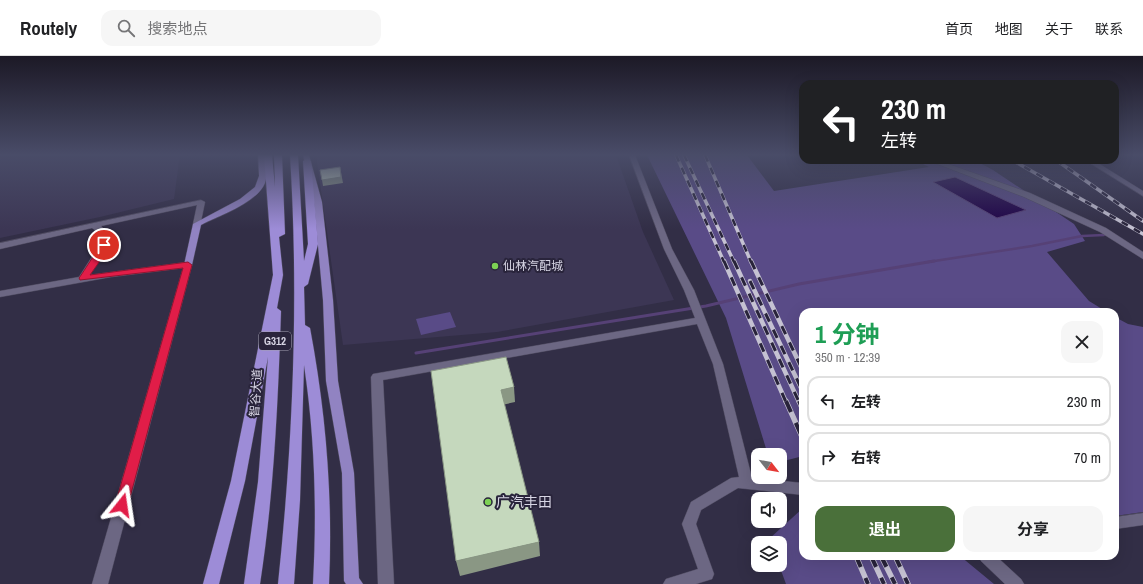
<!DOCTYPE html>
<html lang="zh">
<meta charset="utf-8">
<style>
:root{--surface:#fff;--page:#f6f6f6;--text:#202124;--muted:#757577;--line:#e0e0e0;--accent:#4a703a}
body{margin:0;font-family:"Archivo Narrow","Noto Sans SC",sans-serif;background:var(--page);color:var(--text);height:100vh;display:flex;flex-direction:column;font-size:15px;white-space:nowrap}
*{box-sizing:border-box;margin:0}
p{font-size:13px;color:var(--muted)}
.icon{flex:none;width:22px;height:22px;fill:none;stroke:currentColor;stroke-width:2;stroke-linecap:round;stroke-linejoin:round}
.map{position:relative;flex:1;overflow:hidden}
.drawer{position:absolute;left:799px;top:252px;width:320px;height:252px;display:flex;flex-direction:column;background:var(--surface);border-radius:12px;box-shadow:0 4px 16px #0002}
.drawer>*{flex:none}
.top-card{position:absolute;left:799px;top:24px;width:320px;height:84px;border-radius:12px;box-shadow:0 4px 16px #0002;background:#202124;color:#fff;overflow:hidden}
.needle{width:26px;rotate:121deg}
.controls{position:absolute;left:751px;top:392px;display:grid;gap:8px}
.controls a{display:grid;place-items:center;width:36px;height:36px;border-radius:8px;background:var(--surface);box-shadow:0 4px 16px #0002;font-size:20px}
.pin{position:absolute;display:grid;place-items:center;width:34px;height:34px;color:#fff;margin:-17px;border:2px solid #fff;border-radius:50%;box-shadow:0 1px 4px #0007}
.me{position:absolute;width:44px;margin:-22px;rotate:15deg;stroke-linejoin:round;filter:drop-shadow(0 0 3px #0008)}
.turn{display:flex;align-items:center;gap:14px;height:84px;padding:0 16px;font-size:18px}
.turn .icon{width:52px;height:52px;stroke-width:2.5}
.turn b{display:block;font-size:28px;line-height:34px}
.round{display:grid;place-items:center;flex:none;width:42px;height:42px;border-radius:12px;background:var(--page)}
.summary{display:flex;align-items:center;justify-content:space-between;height:68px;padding:0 16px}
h1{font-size:24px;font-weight:700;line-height:30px;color:#1e9e55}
.primary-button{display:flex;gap:8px;margin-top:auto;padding:8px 16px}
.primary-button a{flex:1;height:46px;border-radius:12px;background:var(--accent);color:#fff;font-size:16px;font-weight:700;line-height:46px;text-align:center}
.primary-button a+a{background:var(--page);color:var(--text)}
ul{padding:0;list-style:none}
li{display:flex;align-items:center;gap:12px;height:50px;margin:0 8px 6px;padding:0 8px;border:2px solid var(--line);border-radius:12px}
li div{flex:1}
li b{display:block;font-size:15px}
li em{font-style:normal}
header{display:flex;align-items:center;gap:24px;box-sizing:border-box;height:56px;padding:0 20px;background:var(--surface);border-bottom:1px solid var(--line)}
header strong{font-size:19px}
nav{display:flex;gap:22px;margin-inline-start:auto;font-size:14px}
.search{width:280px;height:36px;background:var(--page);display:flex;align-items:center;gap:10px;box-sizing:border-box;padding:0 14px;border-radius:12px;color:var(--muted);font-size:15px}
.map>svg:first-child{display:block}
.built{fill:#3c3654}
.green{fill:#594b87}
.water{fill:#1e0147;stroke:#564176}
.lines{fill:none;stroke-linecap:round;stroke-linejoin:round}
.stream-far1{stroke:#564176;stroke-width:2.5}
.stream{stroke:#564176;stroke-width:3}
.minor-casing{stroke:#4f4b60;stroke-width:1}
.primary-casing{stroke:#4f4b60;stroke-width:1}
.trunk-casing{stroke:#4f4b60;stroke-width:1}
.minor{fill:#6c6783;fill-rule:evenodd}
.primary{fill:#9183c2;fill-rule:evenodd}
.trunk{fill:#9d8cd7;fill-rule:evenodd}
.rail-far2-casing{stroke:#c5c2d2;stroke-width:3.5}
.rail-far1-casing{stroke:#c5c2d2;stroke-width:4.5}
.rail-casing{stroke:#c5c2d2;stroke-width:5.5}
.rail-far2{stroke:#29243b;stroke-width:2.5;stroke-dasharray:7;stroke-linecap:butt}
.rail-far1{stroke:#29243b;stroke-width:3;stroke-dasharray:9;stroke-linecap:butt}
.rail{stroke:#29243b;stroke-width:4;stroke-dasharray:12;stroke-linecap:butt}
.shaded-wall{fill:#8a9784}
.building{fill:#c5d8bd;stroke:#8a9784}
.route{fill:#e11d48;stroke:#92132f}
.poi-dot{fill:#7dd154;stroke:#29243b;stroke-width:1.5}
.labels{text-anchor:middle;stroke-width:4;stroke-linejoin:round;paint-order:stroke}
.shield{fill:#29243b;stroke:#a3a0b1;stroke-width:1}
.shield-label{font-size:11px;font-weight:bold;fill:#d7d5e4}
.poi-label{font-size:12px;fill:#d7d5e4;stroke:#29243b;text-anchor:start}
.street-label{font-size:12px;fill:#d7d5e4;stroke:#29243b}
.near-poi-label{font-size:14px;fill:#d7d5e4;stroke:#29243b;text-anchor:start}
</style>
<header>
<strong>Routely</strong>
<div class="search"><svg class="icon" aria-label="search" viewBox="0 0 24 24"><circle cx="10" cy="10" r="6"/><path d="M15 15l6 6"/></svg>搜索地点</div>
<nav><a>首页</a><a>地图</a><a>关于</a><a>联系</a></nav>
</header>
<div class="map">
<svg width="1143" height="528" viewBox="0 0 1143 528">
<rect width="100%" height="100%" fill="#322e46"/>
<g class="built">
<polygon points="0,99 180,99 174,143 100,161 0,182"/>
<polygon points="316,99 616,99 643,176 674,244 497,276 343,289"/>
</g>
<g class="green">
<polygon points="647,99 747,99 774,135 929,111 915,104 974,104 993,114 1074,168 1085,185 1047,196 1089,245 1107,256 803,256 803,400 780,406 780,399 768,399 726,262"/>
<polygon points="450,256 456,271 421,279 416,263"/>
<polygon points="1115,261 1128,268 1143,271 1143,456 1115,460"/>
<polygon points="803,452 803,500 960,500 994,528 786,528 779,509 780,487 771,487 769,483"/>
</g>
<polygon class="water" points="955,121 1026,154 997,162 933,126"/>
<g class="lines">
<polyline class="stream-far1" points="928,206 1032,190 1082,180 1104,179"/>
<polyline class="stream" points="416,297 706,250 799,228 934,205"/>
<defs>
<g id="minor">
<polygon points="629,99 635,99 672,193 694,234 723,308 752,422 803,427 803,439 738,432 701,454 696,468 714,518 712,523 696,528 663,528 666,523 698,513 682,468 691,446 731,422 739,421 713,308 697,268 383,324 394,528 378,528 371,321 373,318 695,262 684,234 664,193"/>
<polygon points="927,104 937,104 1030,137 1106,172 1143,196 1143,203 1100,176 1024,141"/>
<polygon points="1085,104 1093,104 1143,135 1143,140"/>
<polygon points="201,144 205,146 200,170 194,170 193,168 197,149 101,170 110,179 104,196 90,219 188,206 192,209 108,528 92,528 183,212 111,221 0,241 0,235 79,221 95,196 102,179 92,172 0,193 0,187"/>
<polygon points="1143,457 1143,469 1115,473 1115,461"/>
<polygon points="979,500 996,500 1021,523 1024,528 1005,528 981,505"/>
</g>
<g id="primary">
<path d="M258,99h6c2,8 4,19 1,28 -8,20 -46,33 -64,42l-9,40 -1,2h-6l-1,-2 9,-41 47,-25 15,-12 4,-11z"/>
<polygon points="303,99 309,99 322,146 333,244 338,325 354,417 359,522 363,528 346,528 344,525 342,417 326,325 323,244 314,146"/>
</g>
<g id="trunk">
<path d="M264,99h8l3,32 -1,-32h8l3,79 -6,3 4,38 -6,33 4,3c-3,91 -7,182 -21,273h-16l14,-102 10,-125 -23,124 -26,103h-16l28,-103 42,-206z"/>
<path d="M290,99h8l6,106 4,-17 -5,-83 4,-2 4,2 7,83 -10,40 -4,3 1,38 5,3c16,85 23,170 19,256h-16c4,-73 2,-146 -9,-219l-4,135 -6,84h-16c15,-142 21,-286 12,-429z"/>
</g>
</defs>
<use href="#minor" class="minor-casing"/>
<use href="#primary" class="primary-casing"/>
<use href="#trunk" class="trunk-casing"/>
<use href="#minor" class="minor"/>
<use href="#primary" class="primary"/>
<use href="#trunk" class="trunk"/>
<defs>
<g id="rail-far2">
<polyline points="676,99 724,206"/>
<polyline points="684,99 734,206"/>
<polyline points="705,99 751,206"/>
<polyline points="1012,104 1143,178"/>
<polyline points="1056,104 1143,165"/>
</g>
<g id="rail-far1">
<polyline points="724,205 786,346"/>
<polyline points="734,205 799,346"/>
<polyline points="751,205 803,315"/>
<polyline points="750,225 803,336"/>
</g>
<g id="rail">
<polyline points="786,345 803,383"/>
<polyline points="799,345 803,354"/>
<polyline points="856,500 868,528"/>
<polyline points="871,500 884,528"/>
<polyline points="881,500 895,528"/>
<polyline points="895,500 908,528"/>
</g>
</defs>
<use href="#rail-far2" class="rail-far2-casing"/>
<use href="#rail-far1" class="rail-far1-casing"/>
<use href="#rail" class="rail-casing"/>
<use href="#rail-far2" class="rail-far2"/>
<use href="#rail-far1" class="rail-far1"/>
<use href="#rail" class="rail"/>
</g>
<g class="shaded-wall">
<polygon points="340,111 343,127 323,130 322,124"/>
<polygon points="514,331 515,346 502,349 501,334"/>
<polygon points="539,486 540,500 460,520 456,505"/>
</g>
<g class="building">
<polygon points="340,111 341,121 322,124 320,114"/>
<polygon points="506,301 514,331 501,334 539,486 456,505 431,315"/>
</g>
<linearGradient id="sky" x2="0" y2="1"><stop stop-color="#1c1926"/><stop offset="0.57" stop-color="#494c68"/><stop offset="1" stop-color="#494c68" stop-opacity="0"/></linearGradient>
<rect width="1143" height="173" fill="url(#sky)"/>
<path class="route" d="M104,186l4,3 -6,13 -12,17 98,-13 4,3 -64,240 -2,4 -4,1 -5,-1 -2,-4 68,-237 -103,12 -1,-2c4,-5 22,-35 25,-36z"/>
<g class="poi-dot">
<circle cx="495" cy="210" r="4"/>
<circle cx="488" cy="446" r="4"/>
</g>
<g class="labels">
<rect class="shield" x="259" y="276" width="32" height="18" rx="3"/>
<g class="shield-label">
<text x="275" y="289">G312</text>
</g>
<g class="poi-label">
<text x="503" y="214">仙林汽配城</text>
</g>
<g class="street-label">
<text transform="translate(256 337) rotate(-86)" y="4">智谷大道</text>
</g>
<g class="near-poi-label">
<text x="496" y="451">广汽丰田</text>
</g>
</g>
</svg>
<div class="controls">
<a><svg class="needle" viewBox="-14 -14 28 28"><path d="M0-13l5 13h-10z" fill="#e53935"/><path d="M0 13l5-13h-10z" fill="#757577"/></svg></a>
<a><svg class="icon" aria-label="sound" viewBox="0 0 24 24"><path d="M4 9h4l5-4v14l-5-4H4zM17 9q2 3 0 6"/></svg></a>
<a><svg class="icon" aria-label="layers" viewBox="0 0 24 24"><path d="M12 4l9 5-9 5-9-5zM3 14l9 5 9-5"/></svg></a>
</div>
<div class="pin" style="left:104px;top:189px;background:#d93025"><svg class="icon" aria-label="arrive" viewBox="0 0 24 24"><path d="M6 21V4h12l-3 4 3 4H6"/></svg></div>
<svg class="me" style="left:122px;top:449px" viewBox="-20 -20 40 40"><path d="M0-17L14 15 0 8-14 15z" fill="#e11d48" stroke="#fff" stroke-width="4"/></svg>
<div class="top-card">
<div class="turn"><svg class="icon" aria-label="left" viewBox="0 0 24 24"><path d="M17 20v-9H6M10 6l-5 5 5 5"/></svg><div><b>230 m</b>左转</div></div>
</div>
<section class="drawer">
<div class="summary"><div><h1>1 分钟</h1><p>350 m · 12:39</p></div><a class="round"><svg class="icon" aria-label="close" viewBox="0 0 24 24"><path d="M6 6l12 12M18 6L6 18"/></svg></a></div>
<ul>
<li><svg class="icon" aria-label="left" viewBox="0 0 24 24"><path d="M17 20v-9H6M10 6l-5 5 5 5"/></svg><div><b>左转</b></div><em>230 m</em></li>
<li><svg class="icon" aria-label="right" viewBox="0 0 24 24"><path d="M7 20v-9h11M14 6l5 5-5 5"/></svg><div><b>右转</b></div><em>70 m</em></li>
</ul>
<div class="primary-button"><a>退出</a><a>分享</a></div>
</section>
</div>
